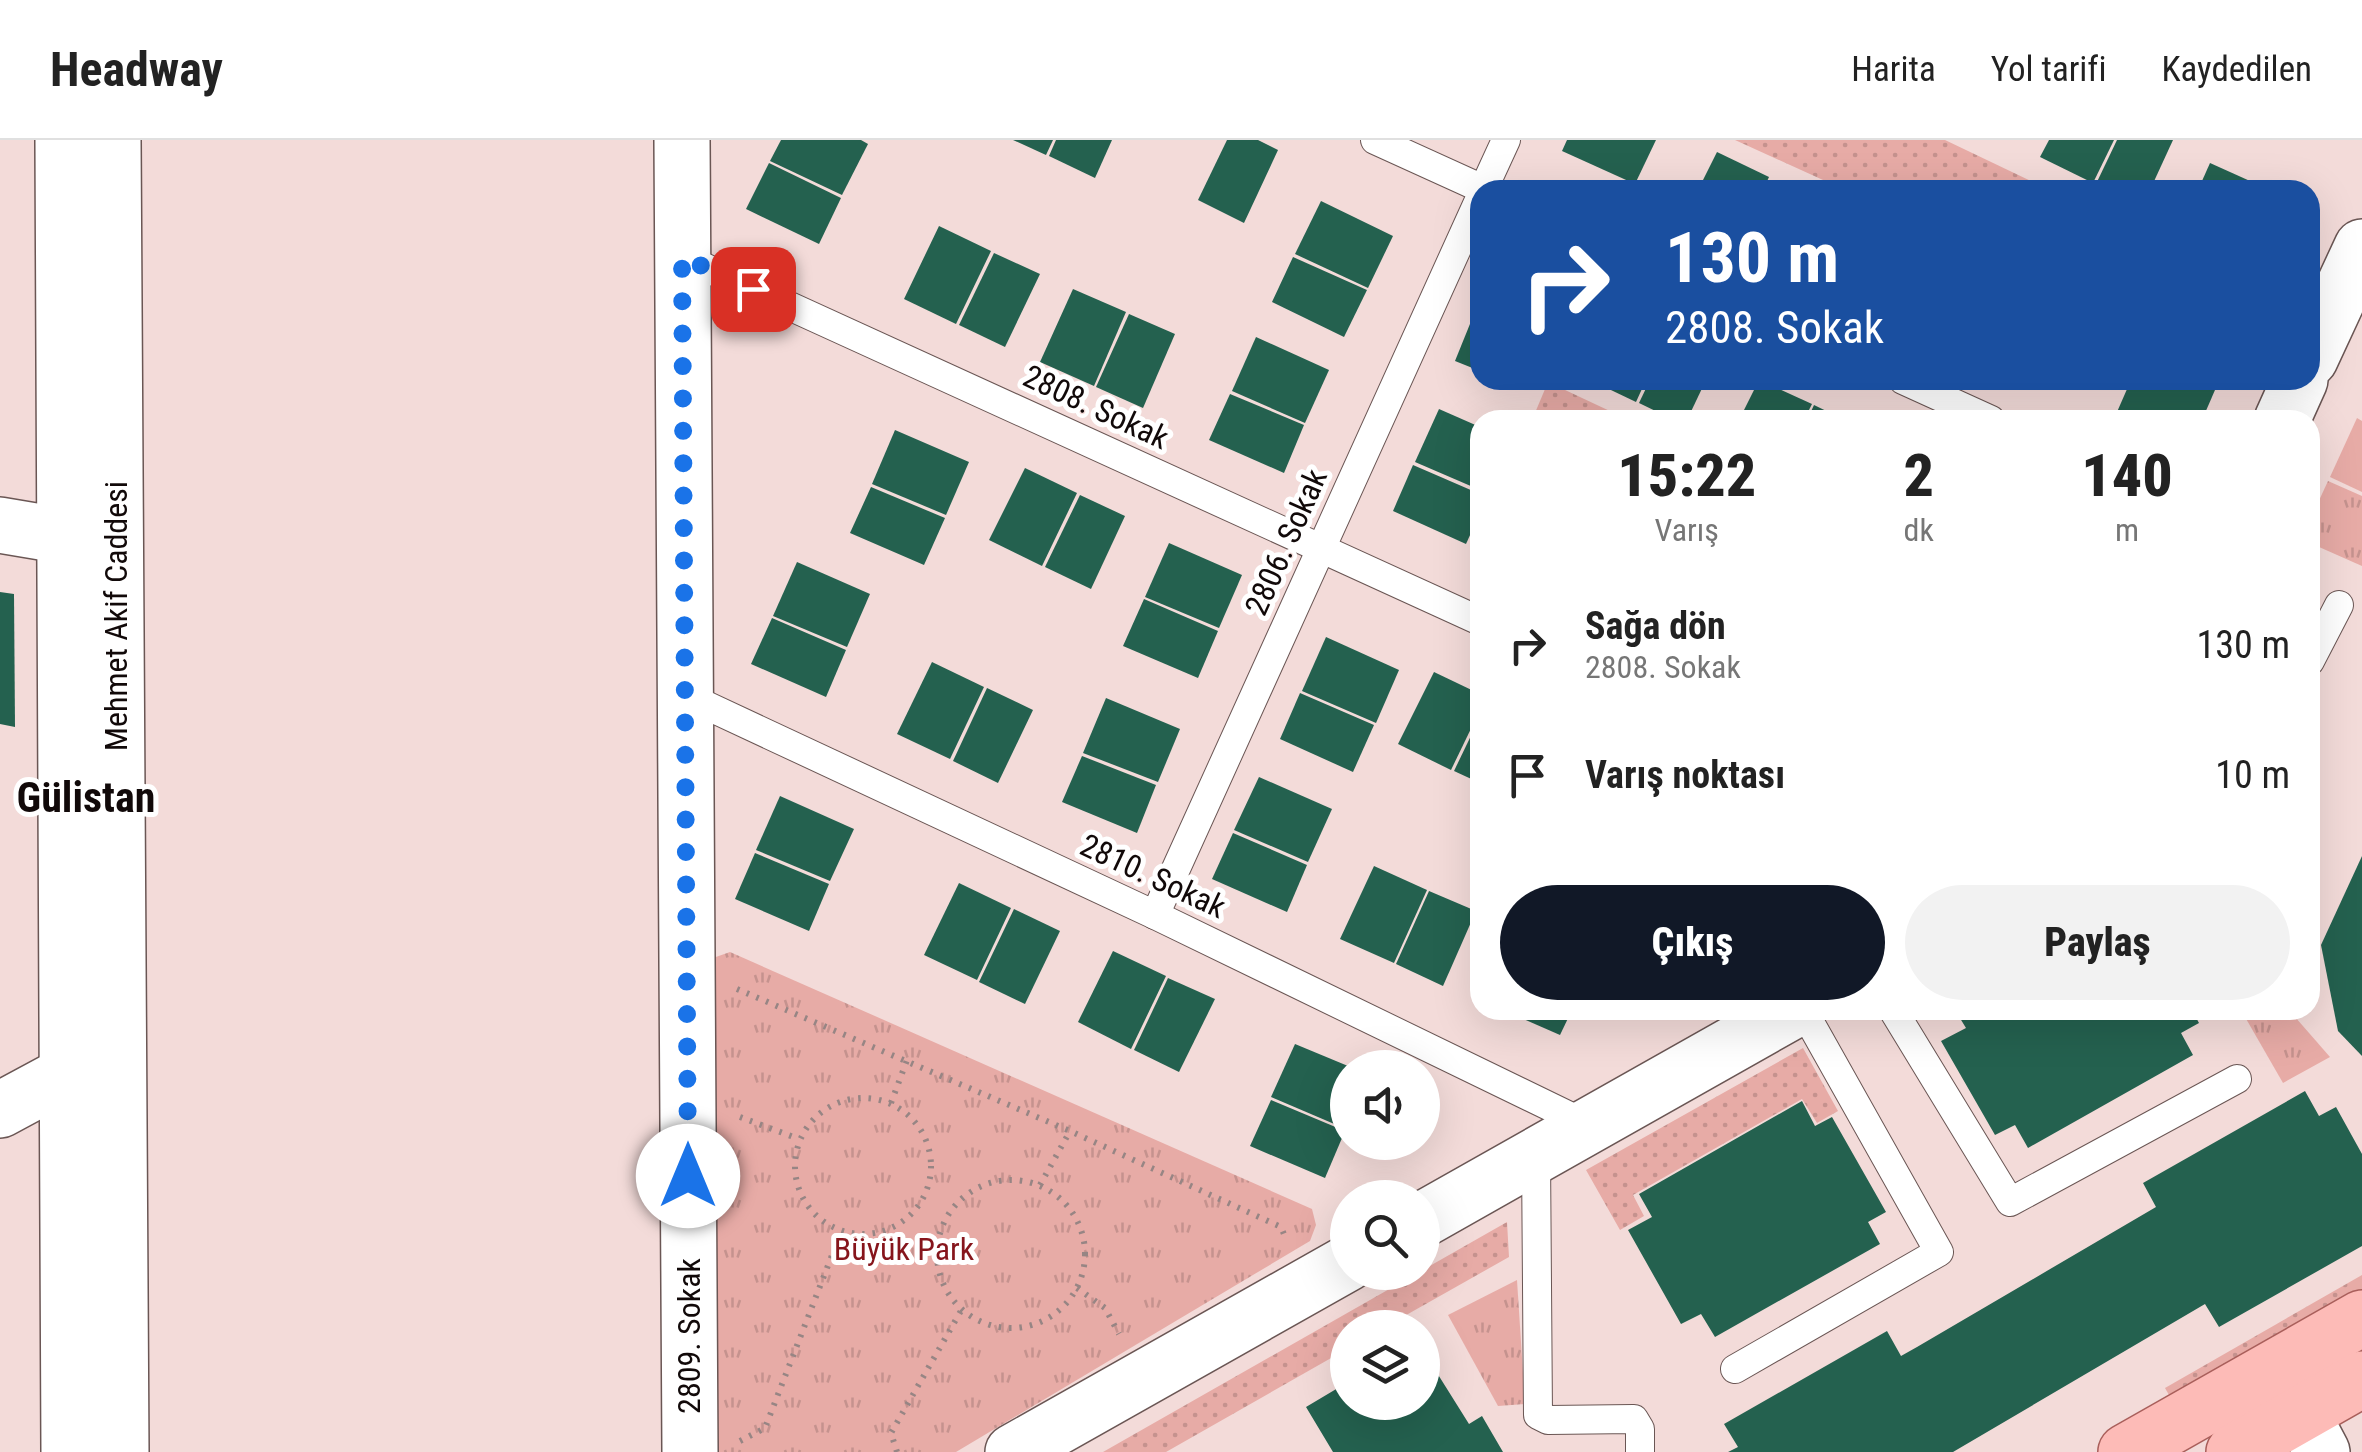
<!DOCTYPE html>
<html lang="tr">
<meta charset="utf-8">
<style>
:root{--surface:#fff;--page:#f2f2f2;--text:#222;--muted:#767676;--line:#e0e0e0;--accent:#111827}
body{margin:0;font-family:"Roboto Condensed",sans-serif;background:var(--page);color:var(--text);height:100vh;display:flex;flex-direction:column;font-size:38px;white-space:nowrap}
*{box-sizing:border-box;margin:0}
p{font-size:32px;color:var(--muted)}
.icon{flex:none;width:55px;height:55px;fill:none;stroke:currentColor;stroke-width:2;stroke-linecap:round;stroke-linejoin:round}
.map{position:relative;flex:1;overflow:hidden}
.panel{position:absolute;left:1470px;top:270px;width:850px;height:610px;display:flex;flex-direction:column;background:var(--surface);border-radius:30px;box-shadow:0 10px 40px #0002}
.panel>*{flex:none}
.banner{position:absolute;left:1470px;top:40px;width:850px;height:210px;border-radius:30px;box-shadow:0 10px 40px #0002;background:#1a4fa0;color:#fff;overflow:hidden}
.fabs{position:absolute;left:1330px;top:910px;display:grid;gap:20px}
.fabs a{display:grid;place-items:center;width:110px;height:110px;border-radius:50%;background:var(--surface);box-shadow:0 10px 40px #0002;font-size:50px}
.pin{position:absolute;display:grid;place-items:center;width:85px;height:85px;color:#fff;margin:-42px;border-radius:20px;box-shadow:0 5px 15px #0006}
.me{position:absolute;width:110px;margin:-55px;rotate:0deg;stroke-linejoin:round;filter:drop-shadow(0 0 8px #0008)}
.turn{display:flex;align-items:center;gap:35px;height:210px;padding:0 30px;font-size:45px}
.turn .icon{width:130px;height:130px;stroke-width:2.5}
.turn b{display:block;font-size:70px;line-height:85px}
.eta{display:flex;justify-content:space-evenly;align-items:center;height:170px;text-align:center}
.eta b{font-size:60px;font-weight:800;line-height:70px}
.primary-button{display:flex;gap:20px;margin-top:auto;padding:20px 30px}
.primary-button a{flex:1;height:115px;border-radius:60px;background:var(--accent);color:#fff;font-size:40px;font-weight:800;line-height:115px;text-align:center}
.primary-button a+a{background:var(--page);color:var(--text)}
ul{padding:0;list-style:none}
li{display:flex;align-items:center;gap:30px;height:130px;padding:0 30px}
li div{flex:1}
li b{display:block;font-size:38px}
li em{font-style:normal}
header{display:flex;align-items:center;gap:60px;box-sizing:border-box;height:140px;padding:0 50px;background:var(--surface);border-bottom:2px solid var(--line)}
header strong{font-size:48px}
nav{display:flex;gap:55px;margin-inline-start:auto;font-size:35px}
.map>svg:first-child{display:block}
.grass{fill:url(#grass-dots)}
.park{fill:url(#park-tufts)}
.pitch{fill:#e7aba6}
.building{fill:#24614f}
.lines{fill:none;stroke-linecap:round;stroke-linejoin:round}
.lane-casing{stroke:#6a5654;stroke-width:30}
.street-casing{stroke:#6a5654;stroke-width:58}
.secondary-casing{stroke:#6a5654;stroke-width:58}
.primary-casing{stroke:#a95f5b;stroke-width:58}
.path{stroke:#978584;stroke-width:6;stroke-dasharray:2.5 8;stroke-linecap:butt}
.lane{stroke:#fff;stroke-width:28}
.street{stroke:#fff;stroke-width:55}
.secondary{stroke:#fff;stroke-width:55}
.primary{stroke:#fdbbb7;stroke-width:55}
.route{stroke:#1a73e8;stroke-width:18;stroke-dasharray:0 32.4}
.labels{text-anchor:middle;stroke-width:10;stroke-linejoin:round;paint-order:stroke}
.street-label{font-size:32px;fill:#110909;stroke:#fff}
.park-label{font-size:32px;fill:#86151c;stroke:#fff}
.district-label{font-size:42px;font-weight:bold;fill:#110909;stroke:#fff}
</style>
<header>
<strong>Headway</strong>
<nav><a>Harita</a><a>Yol tarifi</a><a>Kaydedilen</a></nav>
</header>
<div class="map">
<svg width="2362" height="1312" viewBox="0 0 2362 1312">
<defs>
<pattern id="grass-dots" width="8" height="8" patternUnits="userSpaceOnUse" patternTransform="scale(2.5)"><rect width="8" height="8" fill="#e7aba6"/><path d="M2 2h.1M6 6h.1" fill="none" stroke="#c5928e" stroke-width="1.8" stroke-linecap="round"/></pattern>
<pattern id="park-tufts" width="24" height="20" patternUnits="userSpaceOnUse" patternTransform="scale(2.5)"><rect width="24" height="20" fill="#e7aba6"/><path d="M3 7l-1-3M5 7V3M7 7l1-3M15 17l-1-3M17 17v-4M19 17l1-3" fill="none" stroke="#c5928e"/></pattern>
</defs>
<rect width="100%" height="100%" fill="#f3dbd9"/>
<g class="grass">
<polygon points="1735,0 1945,0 2050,50 1845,50"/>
<polygon points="1548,242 1629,280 1532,280"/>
<polygon points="1803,908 1838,971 1817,983 1802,959 1633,1055 1644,1076 1620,1090 1586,1030"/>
<polygon points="1507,1082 1509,1117 1385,1187 1348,1188 1347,1209 1166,1312 1103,1312"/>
<polygon points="2362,1135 2362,1162 2177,1269 2165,1248"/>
</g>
<g class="park">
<polygon points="2328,341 2362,356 2362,426 2310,403 2310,380"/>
<polygon points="730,812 1312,1069 1316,1085 1310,1101 956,1312 707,1312 713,818"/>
<polygon points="2241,870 2289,870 2330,917 2283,943"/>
<polygon points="1517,1140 1525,1264 1498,1266 1448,1175"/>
</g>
<polygon class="pitch" points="2357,278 2362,281 2362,352 2330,337"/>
<g class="building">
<polygon points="781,0 861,0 868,4 842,55 770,21"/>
<polygon points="1013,0 1053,0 1046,15"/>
<polygon points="1056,0 1112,0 1095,38 1049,16"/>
<polygon points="1227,0 1258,0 1278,10 1244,83 1198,60"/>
<polygon points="1567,0 1656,0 1635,44 1562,11"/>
<polygon points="2049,0 2114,0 2093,43 2040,17"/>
<polygon points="2117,0 2173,0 2150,50 2108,50 2096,44"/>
<polygon points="1717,12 1769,37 1763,50 1698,50"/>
<polygon points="769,23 841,58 819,104 746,69"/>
<polygon points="2210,23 2270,50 2198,50"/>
<polygon points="1321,61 1393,96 1368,148 1295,114"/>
<polygon points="939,86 991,111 956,184 904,159"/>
<polygon points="994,113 1040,134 1005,207 959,185"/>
<polygon points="1293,117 1367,150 1344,197 1272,162"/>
<polygon points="1073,149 1126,172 1094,246 1040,222"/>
<polygon points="1129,174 1175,194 1143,268 1096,247"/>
<polygon points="1474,174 1480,176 1480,231 1455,221"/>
<polygon points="1256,197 1329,230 1305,283 1232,251"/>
<polygon points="1590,240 1646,240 1636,262"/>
<polygon points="1650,240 1706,240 1687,280 1674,280 1639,263"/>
<polygon points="1759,240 1812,264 1804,280 1739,280"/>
<polygon points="2131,240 2190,240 2215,250 2202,280 2135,280 2117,272"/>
<polygon points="1230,254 1304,285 1284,333 1209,300"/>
<polygon points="1814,265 1845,280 1807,280"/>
<polygon points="1439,269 1480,287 1480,350 1415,322"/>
<polygon points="895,290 969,322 946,375 872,344"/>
<polygon points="1413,325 1480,354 1480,373 1466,404 1393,371"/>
<polygon points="1025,328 1077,353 1042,426 989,400"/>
<polygon points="871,347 945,378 924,425 850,393"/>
<polygon points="1080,355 1125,376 1091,449 1045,427"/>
<polygon points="1169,403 1242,435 1219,488 1145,457"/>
<polygon points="797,422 870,454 847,507 773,476"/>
<polygon points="0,452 14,454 15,587 0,584"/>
<polygon points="1144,459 1218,491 1198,538 1123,506"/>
<polygon points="772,478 846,510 826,557 751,524"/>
<polygon points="1326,497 1399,530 1376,583 1302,551"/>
<polygon points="932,522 984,547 950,619 897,594"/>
<polygon points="1434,532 1480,554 1480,570 1451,630 1398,604"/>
<polygon points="987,548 1033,570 998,643 953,621"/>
<polygon points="1300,553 1374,585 1353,632 1280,599"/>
<polygon points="1106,558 1180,589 1158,642 1083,613"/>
<polygon points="1480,577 1480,643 1454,631"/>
<polygon points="1082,616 1156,645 1137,693 1062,662"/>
<polygon points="1259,637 1332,669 1308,722 1234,690"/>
<polygon points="780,656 854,689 830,741 756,710"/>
<polygon points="1233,693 1307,725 1287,772 1212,739"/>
<polygon points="755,713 829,744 809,791 735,759"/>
<polygon points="2362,716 2362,916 2338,891 2321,805"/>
<polygon points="1374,726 1427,750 1394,823 1340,799"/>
<polygon points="959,743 1011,768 977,840 924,815"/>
<polygon points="1429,751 1476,771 1443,846 1396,824"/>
<polygon points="1014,769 1060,791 1025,864 979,842"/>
<polygon points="1113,811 1166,836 1131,909 1078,882"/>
<polygon points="1168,838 1215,859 1179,932 1134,910"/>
<polygon points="1503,870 1572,870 1560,895"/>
<polygon points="1955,870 2192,870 2199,883 2181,893 2193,915 2028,1008 2015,985 1995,995 1941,901 1966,888"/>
<polygon points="1295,904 1348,926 1346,989 1271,957"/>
<polygon points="2305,951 2319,976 2336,967 2362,1014 2362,1106 2219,1187 2205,1164 1953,1312 1728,1312 1738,1307 1724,1284 1887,1191 1901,1216 1917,1207 2156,1067 2143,1043"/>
<polygon points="1271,960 1345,991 1325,1038 1250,1006"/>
<polygon points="1802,961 1815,986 1832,977 1886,1072 1868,1082 1880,1104 1715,1197 1701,1174 1681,1184 1628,1090 1652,1077 1639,1054"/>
<polygon points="1422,1209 1469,1284 1482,1276 1503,1312 1333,1312 1306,1267 1348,1242 1348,1262 1422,1262"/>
</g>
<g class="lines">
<defs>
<g id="lane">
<polyline points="1375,0 1485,50"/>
<polyline points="1483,50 1506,0"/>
<polyline points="682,117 1480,481"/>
<polyline points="1903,240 1991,280"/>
<polyline points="2310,521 2339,465"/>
<polyline points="684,555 1155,775 1590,986"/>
<polyline points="1155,775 1480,58"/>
<polyline points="1893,870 2010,1062 2237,939"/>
<polyline points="1536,1016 1538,1275 1548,1280 1634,1279 1640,1289 1640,1312"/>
<polyline points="1735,1229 1939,1112 1803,870"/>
</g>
<g id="street">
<polyline points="682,0 690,1312"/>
<polyline points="2310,219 2362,107"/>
<polyline points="2282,280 2300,240"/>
<polyline points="0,385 112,404"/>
<polyline points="0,970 104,914"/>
<polyline points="1422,1080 1794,870"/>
<polyline points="2302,1274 2322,1312"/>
<polyline points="1013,1312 1348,1123"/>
</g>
<g id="secondary">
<polyline points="63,0 69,1312"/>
<polyline points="113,0 121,1312"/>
</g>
<g id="primary">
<polyline points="2126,1312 2362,1178"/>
<polyline points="2234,1312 2362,1239"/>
</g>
</defs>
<use href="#lane" class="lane-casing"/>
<use href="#street" class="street-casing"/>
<use href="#secondary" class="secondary-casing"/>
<use href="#primary" class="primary-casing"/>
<g class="path">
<polyline points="737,849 1070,991 1281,1087 1286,1099"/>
<circle cx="863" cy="1026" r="68"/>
<polyline points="891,963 907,920"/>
<polyline points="740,977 799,999"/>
<circle cx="1011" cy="1114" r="74"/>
<polyline points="1040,1045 1070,991"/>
<polyline points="1077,1148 1105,1168 1119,1194"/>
<polyline points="740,1301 765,1288 841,1092"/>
<polyline points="897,1312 891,1293 962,1169"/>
</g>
<use href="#lane" class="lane"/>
<use href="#street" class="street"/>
<use href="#secondary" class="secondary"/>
<use href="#primary" class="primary"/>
</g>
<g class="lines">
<polyline class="route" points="688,1036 682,117 753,149"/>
</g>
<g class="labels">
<g class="street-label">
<text transform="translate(1096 267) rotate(25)" y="11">2808. Sokak</text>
<text transform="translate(1286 402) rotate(-66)" y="11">2806. Sokak</text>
<text transform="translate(116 476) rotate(-90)" y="11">Mehmet Akif Caddesi</text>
<text transform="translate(1153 736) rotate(25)" y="11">2810. Sokak</text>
<text transform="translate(689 1196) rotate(-90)" y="11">2809. Sokak</text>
</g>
<g class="park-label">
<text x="904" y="1120">Büyük Park</text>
</g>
<g class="district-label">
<text x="86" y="672">Gülistan</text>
</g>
</g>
</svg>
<div class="fabs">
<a><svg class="icon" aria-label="sound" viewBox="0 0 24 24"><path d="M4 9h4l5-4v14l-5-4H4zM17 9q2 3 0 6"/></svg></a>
<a><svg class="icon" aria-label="search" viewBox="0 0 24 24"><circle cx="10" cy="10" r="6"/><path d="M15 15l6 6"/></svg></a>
<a><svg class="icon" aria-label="layers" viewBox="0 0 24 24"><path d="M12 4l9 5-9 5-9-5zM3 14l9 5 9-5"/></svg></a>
</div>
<div class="pin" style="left:753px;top:149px;background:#d93025"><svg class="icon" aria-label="arrive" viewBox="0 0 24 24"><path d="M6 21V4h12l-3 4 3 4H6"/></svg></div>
<svg class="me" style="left:688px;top:1036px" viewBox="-20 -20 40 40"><circle r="19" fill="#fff"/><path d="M0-13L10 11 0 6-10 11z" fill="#1a73e8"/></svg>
<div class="banner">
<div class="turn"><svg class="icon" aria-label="right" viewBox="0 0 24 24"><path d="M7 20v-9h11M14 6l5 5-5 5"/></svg><div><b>130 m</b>2808. Sokak</div></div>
</div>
<section class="panel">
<div class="eta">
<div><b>15:22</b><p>Varış</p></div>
<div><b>2</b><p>dk</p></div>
<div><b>140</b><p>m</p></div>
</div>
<ul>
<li><svg class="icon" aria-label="right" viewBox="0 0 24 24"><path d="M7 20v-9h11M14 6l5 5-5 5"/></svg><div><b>Sağa dön</b><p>2808. Sokak</p></div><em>130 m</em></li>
<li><svg class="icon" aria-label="arrive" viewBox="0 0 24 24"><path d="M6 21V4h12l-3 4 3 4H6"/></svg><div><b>Varış noktası</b></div><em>10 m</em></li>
</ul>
<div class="primary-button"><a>Çıkış</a><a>Paylaş</a></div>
</section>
</div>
